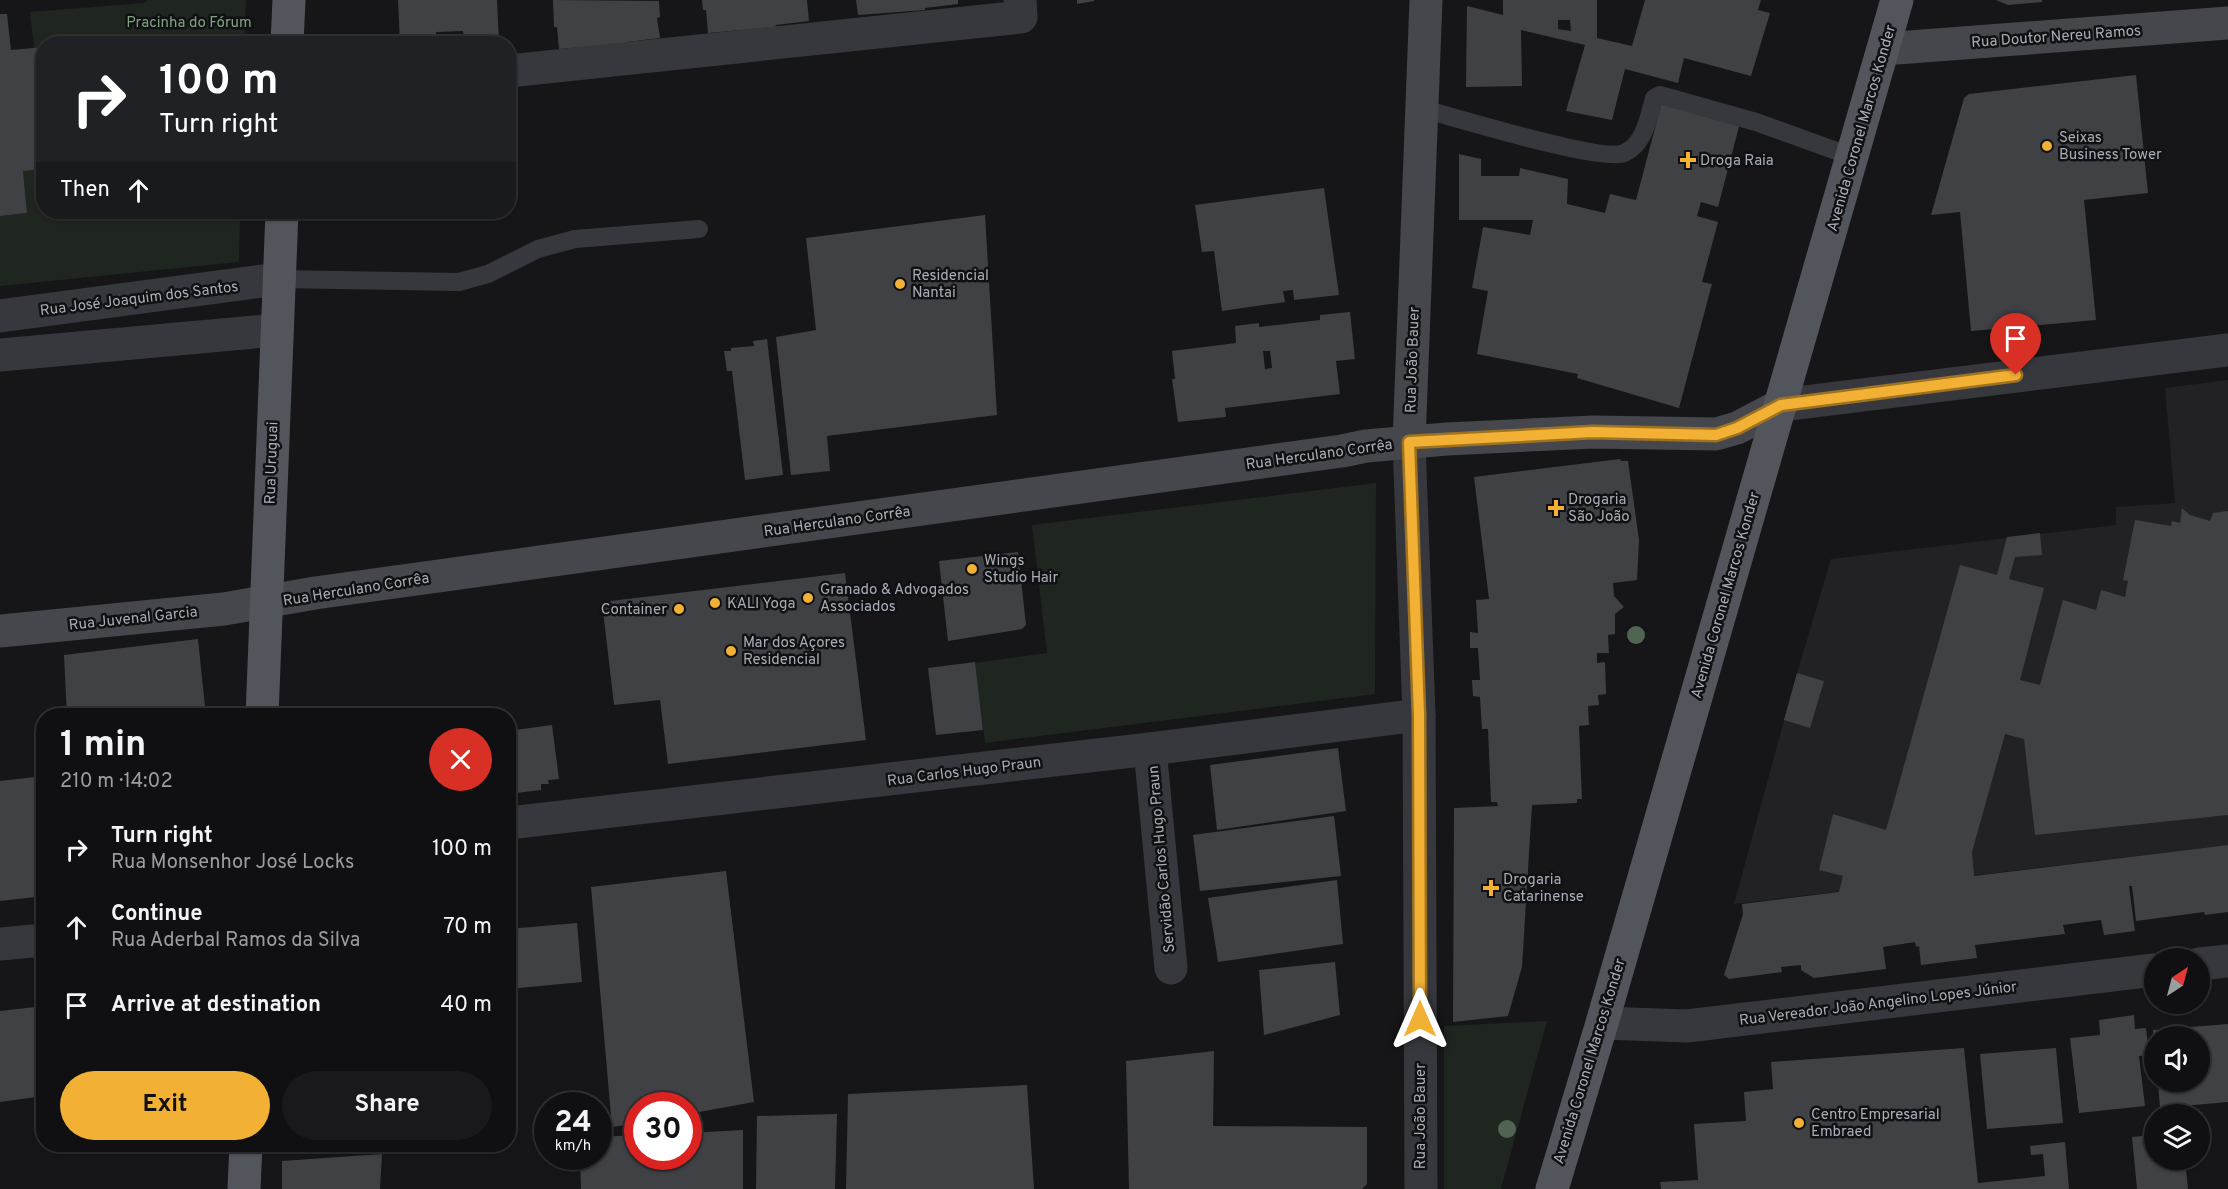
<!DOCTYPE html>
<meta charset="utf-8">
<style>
:root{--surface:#101012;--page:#19191b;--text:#f1f3f6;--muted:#9c9d9f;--line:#303032;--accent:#f2b134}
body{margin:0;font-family:Overpass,sans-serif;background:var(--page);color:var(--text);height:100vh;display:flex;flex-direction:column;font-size:22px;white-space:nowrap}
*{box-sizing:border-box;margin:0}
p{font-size:20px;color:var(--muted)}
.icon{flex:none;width:33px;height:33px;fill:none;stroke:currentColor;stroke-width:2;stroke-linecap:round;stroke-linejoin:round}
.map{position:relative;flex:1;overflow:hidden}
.details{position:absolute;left:36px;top:708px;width:480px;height:444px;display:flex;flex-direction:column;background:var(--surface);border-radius:24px;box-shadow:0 2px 4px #0004,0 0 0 2px var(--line)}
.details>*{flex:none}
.top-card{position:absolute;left:36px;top:36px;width:480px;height:183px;border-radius:24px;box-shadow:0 2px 4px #0004,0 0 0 2px var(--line);background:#202124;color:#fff;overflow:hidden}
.needle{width:39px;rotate:36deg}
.controls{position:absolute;left:2144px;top:948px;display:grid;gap:12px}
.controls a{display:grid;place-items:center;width:66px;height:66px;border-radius:50%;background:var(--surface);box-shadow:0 2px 4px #0004,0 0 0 2px var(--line);font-size:30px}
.speed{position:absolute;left:534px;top:1092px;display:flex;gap:12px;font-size:30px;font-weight:700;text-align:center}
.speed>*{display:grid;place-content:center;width:78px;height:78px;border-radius:50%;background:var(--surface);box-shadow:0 2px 4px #0004,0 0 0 2px var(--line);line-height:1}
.speed small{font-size:15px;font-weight:400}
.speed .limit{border:9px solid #d22;background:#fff;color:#111}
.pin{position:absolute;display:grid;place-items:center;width:51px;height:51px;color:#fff;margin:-62px -26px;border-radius:50% 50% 50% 0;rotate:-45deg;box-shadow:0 0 6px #0007}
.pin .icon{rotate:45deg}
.me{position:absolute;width:66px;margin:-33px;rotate:0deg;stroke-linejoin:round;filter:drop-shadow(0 0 4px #0008)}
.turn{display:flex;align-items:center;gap:21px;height:126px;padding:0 24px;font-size:27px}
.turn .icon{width:78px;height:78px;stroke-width:2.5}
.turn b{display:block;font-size:42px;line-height:51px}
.then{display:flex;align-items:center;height:57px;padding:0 24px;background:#0003;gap:12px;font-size:22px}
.round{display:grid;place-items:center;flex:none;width:63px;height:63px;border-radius:32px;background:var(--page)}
.headline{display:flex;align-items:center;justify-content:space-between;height:102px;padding:0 24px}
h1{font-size:36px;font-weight:700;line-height:45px}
.button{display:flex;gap:12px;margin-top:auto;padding:12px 24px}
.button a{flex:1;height:69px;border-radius:36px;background:var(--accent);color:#111;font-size:24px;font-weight:700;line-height:69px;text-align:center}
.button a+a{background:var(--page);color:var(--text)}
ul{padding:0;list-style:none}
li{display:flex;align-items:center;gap:18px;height:78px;padding:0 24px}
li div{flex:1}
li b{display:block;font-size:22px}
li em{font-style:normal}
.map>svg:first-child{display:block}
.built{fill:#222225}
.green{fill:#1e261f}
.building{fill:#404145;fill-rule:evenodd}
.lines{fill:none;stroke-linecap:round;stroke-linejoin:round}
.lane{stroke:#37383d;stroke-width:18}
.street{stroke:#37383d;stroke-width:33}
.secondary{stroke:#45474d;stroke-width:33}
.primary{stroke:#53555c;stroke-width:33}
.tree{fill:#506452}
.route-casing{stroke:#9d7322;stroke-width:15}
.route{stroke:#f2b134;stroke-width:10}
.poi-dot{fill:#f2b134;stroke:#111113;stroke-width:2}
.labels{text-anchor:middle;stroke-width:5;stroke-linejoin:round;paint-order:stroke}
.park-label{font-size:15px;fill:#7fa381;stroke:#111113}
.street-label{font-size:15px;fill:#a8adb8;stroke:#111113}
.poi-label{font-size:15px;fill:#a8adb8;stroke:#111113;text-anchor:start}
</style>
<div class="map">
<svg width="2228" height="1189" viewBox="0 0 2228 1189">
<rect width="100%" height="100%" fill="#161618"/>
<polygon class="built" points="2228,380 2228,845 1734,904 1797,673 1831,559 2116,525 2116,507 2175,503 2165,388"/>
<g class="green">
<polygon points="147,0 246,0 244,43 145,43 144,38 83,43 44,44 43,47 34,48 30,12 144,3"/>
<polygon points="43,169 44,212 240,212 239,262 0,286 0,216 27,213 23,171"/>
<polygon points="1376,483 1375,694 985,743 975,663 1047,653 1032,525"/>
<polygon points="1547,1021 1501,1189 1444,1189 1444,1026"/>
</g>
<g class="building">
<polygon points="398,0 497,0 499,44 464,44 463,31 436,32 436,44 400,44"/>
<polygon points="553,0 659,1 660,17 657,18 660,38 627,42 626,44 559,49 557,27 554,27"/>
<polygon points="702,0 807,0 809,21 776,25 775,27 708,33 706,10 703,10"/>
<polygon points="856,0 958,0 958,4 925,8 925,10 858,15"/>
<polygon points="1077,0 1094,0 1094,1 1077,4"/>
<path d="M1503,0h94v38l35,8 13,-46h116l-3,10 12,3 -19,63 -67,-18 -6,25 -53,-14 -13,51 -46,-9 19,-66 -64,-15 1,56 -56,1 1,-81 36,9zM1558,20h12l1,11 -13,-2z"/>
<polygon points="1996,0 2042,0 2042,2 2008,5"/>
<polygon points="0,14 7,14 11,50 44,47 44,169 23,171 27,213 0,216"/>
<polygon points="145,37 145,44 97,44 97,42"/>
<polygon points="2136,75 2148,193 2084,200 2096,320 1971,331 1960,212 1931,215 1964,98 1969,94"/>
<polygon points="1663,98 1741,119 1718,207 1701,202 1697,216 1718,222 1702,282 1712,284 1679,408 1577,378 1578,374 1477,354 1488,291 1472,288 1483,227 1530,235 1533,220 1459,220 1459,154 1481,159 1481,176 1519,176 1520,168 1568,179 1567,204 1605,213 1610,194 1636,200"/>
<polygon points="1324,188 1339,295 1294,300 1293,290 1283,291 1285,302 1222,311 1214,251 1202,252 1195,205"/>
<polygon points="985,215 997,415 827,436 830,471 791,475 776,337 816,330 806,238"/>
<path d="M1350,312l5,47 -19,2 4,33 -115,14 1,9 -48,5 -6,-43h3l-3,-28 64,-8 -1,-17 24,-3v4l61,-7v-5zM1263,351h7l2,17 -7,1z"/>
<polygon points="767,339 783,475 745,480 732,371 727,371 724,351 731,351 731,348 754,346 753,341"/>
<polygon points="1620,459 1621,461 1628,461 1639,540 1637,580 1613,583 1614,596 1624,607 1615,614 1615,634 1608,635 1609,653 1597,653 1597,663 1605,662 1606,694 1598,695 1599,705 1588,706 1589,725 1579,726 1582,799 1577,799 1577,803 1532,805 1522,967 1508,1016 1453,1022 1454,808 1498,806 1497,802 1491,802 1488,729 1482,729 1480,697 1473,696 1472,680 1480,680 1478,648 1470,648 1470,632 1478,633 1476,600 1489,599 1474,477"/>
<polygon points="2182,508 2190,515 2210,521 2213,513 2228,511 2228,815 2035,835 2024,739 2005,734 1972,852 1974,876 2228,845 2228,912 2205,915 2204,912 2136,921 2132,886 2129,886 2135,931 2104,935 2101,920 2063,925 2065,934 1975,945 1977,958 1921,965 1919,946 1916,947 1915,942 1883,947 1886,969 1814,978 1801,970 1801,965 1781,967 1782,972 1729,979 1724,975 1743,914 1742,904 1839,892 1843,876 1819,870 1833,814 1886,830 1960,565 1997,575 2007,537 2040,533 2042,555 2015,557 2009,579 2044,588 2020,680 2040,685 2063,600 2096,610 2101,590 2125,597 2128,581 2123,580 2135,520 2171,526 2172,521 2180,523"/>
<polygon points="1018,552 1026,625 1022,629 948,641 939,561"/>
<polygon points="845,573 866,740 668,764 660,700 614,705 602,602"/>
<polygon points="198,639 206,716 67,716 64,655"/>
<polygon points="975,662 983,730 936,735 928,668"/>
<polygon points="1797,673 1824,681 1810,728 1784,720"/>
<polygon points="552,725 559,779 548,780 549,784 541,784 541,790 508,794 508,731"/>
<polygon points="1338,748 1346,811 1217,830 1210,765"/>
<polygon points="44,776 44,896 0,901 0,781"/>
<polygon points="1334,816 1341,876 1200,891 1193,835"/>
<polygon points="726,871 754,1102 688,1114 688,1106 638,1106 638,1123 612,1127 591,887"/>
<polygon points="1337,880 1343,944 1218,962 1208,898"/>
<polygon points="577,923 582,982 508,989 508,929"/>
<polygon points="1335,962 1340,1015 1264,1035 1259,970"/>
<polygon points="44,1006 44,1096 0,1102 0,1011"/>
<polygon points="2134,1015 2135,1029 2146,1028 2149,1055 2139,1056 2145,1106 2079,1113 2070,1038 2100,1035 2099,1020"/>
<polygon points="2228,1024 2228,1102 2160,1108 2158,1082 2199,1082 2199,1036 2153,1036 2153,1030"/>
<polygon points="1964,1048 1978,1183 2045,1176 2043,1154 2031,1155 2030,1146 2065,1142 2069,1189 1661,1189 1660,1182 1698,1180 1694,1124 1746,1121 1744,1092 1773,1089 1771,1062"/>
<polygon points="2056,1048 2063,1123 1987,1129 1980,1054"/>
<polygon points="1214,1051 1213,1126 1367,1127 1367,1184 1362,1189 1129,1189 1126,1061"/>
<polygon points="1027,1085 1034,1189 846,1189 848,1094"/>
<polygon points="837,1114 835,1189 756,1189 757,1116"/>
<polygon points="743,1130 743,1189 581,1189 580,1156 598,1156 598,1137 638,1135 638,1156 688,1156 688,1133"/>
<polygon points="2154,1135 2154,1160 2185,1160 2188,1189 2137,1189 2132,1137"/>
<polygon points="382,1154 380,1189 282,1189 282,1161"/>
</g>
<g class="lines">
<g class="lane">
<path d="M1423,109c31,8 180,54 201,44 20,-8 25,-36 30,-55l6,-3 96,27 97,35"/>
<polyline points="278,279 459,282 488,274 538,249 575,239 699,229"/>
</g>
<g class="street">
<polyline points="508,71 1021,17 1020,0"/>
<polyline points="0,316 278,279"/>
<polyline points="0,355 276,330"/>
<polyline points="1781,405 2228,350"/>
<polyline points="1409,442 1419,715 1421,1189"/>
<polyline points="1150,749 1171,968"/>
<polyline points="508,823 1150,749 1419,715"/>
<polyline points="0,944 44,940"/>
<polyline points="2199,964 2228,961"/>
<polyline points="1602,1023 1687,1026 2154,970"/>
</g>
<g class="secondary">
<polyline points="1883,49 2228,23"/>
<polyline points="1409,442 1426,0"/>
<polyline points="0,631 224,609 315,593 1342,451 1366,446 1447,439 1593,432 1716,434 1737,428 1781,405"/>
</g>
<g class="primary">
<polyline points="287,44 289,0"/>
<polyline points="262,716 282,212"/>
<polyline points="244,1189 246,1144"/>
<polyline points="1552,1189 1602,1023 1897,0"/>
</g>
</g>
<g class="tree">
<circle cx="1636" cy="635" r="9"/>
<circle cx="1507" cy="1129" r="9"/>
</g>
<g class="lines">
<defs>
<polyline id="route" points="1420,1019 1419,715 1409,442 1593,432 1716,435 1737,428 1781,405 2016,375"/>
</defs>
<use href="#route" class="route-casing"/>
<use href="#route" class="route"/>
</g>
<g class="poi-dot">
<circle cx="2047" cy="146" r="6"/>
<path d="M1685 151h6v6h6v6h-6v6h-6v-6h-6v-6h6z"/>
<circle cx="900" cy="284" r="6"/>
<path d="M1553 499h6v6h6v6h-6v6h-6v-6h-6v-6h6z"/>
<circle cx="972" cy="569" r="6"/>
<circle cx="808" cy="598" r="6"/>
<circle cx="715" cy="603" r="6"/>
<circle cx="679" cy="609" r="6"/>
<circle cx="731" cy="651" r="6"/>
<path d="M1488 879h6v6h6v6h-6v6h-6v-6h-6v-6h6z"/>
<circle cx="1799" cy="1123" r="6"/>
</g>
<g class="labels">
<g class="park-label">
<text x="189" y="27">Pracinha do Fórum</text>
</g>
<g class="street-label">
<text transform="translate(2056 36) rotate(-4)" y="5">Rua Doutor Nereu Ramos</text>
<text transform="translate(1861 128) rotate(-74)" y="5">Avenida Coronel Marcos Konder</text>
<text transform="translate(139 298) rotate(-7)" y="5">Rua José Joaquim dos Santos</text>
<text transform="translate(1412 360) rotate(-88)" y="5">Rua João Bauer</text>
<text transform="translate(1319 454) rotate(-8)" y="5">Rua Herculano Corrêa</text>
<text transform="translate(271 463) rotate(-88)" y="5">Rua Uruguai</text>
<text transform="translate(837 521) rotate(-8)" y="5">Rua Herculano Corrêa</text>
<text transform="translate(356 589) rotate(-9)" y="5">Rua Herculano Corrêa</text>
<text transform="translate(1725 595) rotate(-74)" y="5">Avenida Coronel Marcos Konder</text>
<text transform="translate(133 618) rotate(-6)" y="5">Rua Juvenal Garcia</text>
<text transform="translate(964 771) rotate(-7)" y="5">Rua Carlos Hugo Praun</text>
<text transform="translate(1161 859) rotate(-95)" y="5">Servidão Carlos Hugo Praun</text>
<text transform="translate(1878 1003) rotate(-7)" y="5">Rua Vereador João Angelino Lopes Júnior</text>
<text transform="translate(1589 1061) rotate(-73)" y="5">Avenida Coronel Marcos Konder</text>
<text transform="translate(1420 1116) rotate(-90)" y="5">Rua João Bauer</text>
</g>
<g class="poi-label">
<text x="2059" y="142">Seixas<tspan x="2059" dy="17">Business Tower</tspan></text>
<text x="1700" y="165">Droga Raia</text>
<text x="912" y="280">Residencial<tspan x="912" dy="17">Nantai</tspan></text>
<text x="1568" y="504">Drogaria<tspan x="1568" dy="17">São João</tspan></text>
<text x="984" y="565">Wings<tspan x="984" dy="17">Studio Hair</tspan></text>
<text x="820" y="594">Granado &amp; Advogados<tspan x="820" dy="17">Associados</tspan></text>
<text x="727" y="608">KALI Yoga</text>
<text x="667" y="614" text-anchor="end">Container</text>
<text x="743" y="647">Mar dos Açores<tspan x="743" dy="17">Residencial</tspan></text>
<text x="1503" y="884">Drogaria<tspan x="1503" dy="17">Catarinense</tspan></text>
<text x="1811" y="1119">Centro Empresarial<tspan x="1811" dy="17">Embraed</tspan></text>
</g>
</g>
</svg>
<div class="controls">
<a><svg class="needle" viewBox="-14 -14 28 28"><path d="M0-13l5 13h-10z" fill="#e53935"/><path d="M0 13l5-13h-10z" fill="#9c9d9f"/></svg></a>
<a><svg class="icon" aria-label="sound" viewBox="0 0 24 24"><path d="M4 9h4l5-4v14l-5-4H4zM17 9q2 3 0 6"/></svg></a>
<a><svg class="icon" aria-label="layers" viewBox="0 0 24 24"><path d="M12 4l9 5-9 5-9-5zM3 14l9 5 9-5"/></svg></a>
</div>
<div class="speed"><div>24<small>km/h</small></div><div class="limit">30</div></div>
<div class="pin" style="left:2016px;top:375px;background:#d93025"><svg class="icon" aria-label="arrive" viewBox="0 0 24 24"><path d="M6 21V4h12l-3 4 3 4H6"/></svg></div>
<svg class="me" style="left:1420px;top:1019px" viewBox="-20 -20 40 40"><path d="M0-17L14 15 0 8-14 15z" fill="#f2b134" stroke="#fff" stroke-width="4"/></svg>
<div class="top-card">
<div class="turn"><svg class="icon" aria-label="right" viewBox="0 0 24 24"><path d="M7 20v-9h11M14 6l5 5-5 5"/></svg><div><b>100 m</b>Turn right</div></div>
<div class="then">Then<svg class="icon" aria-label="ahead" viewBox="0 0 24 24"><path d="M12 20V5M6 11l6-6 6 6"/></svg></div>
</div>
<section class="details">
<div class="headline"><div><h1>1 min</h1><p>210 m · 14:02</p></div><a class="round" style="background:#d93025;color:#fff"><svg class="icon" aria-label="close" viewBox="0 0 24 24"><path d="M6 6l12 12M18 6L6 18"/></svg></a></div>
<ul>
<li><svg class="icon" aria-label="right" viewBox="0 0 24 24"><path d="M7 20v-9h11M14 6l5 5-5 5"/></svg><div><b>Turn right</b><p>Rua Monsenhor José Locks</p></div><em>100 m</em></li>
<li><svg class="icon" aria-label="ahead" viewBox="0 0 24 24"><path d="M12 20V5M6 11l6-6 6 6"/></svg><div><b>Continue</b><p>Rua Aderbal Ramos da Silva</p></div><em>70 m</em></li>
<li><svg class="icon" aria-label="arrive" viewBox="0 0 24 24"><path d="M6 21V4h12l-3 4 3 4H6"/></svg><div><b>Arrive at destination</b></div><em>40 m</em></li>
</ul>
<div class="button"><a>Exit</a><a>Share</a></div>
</section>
</div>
